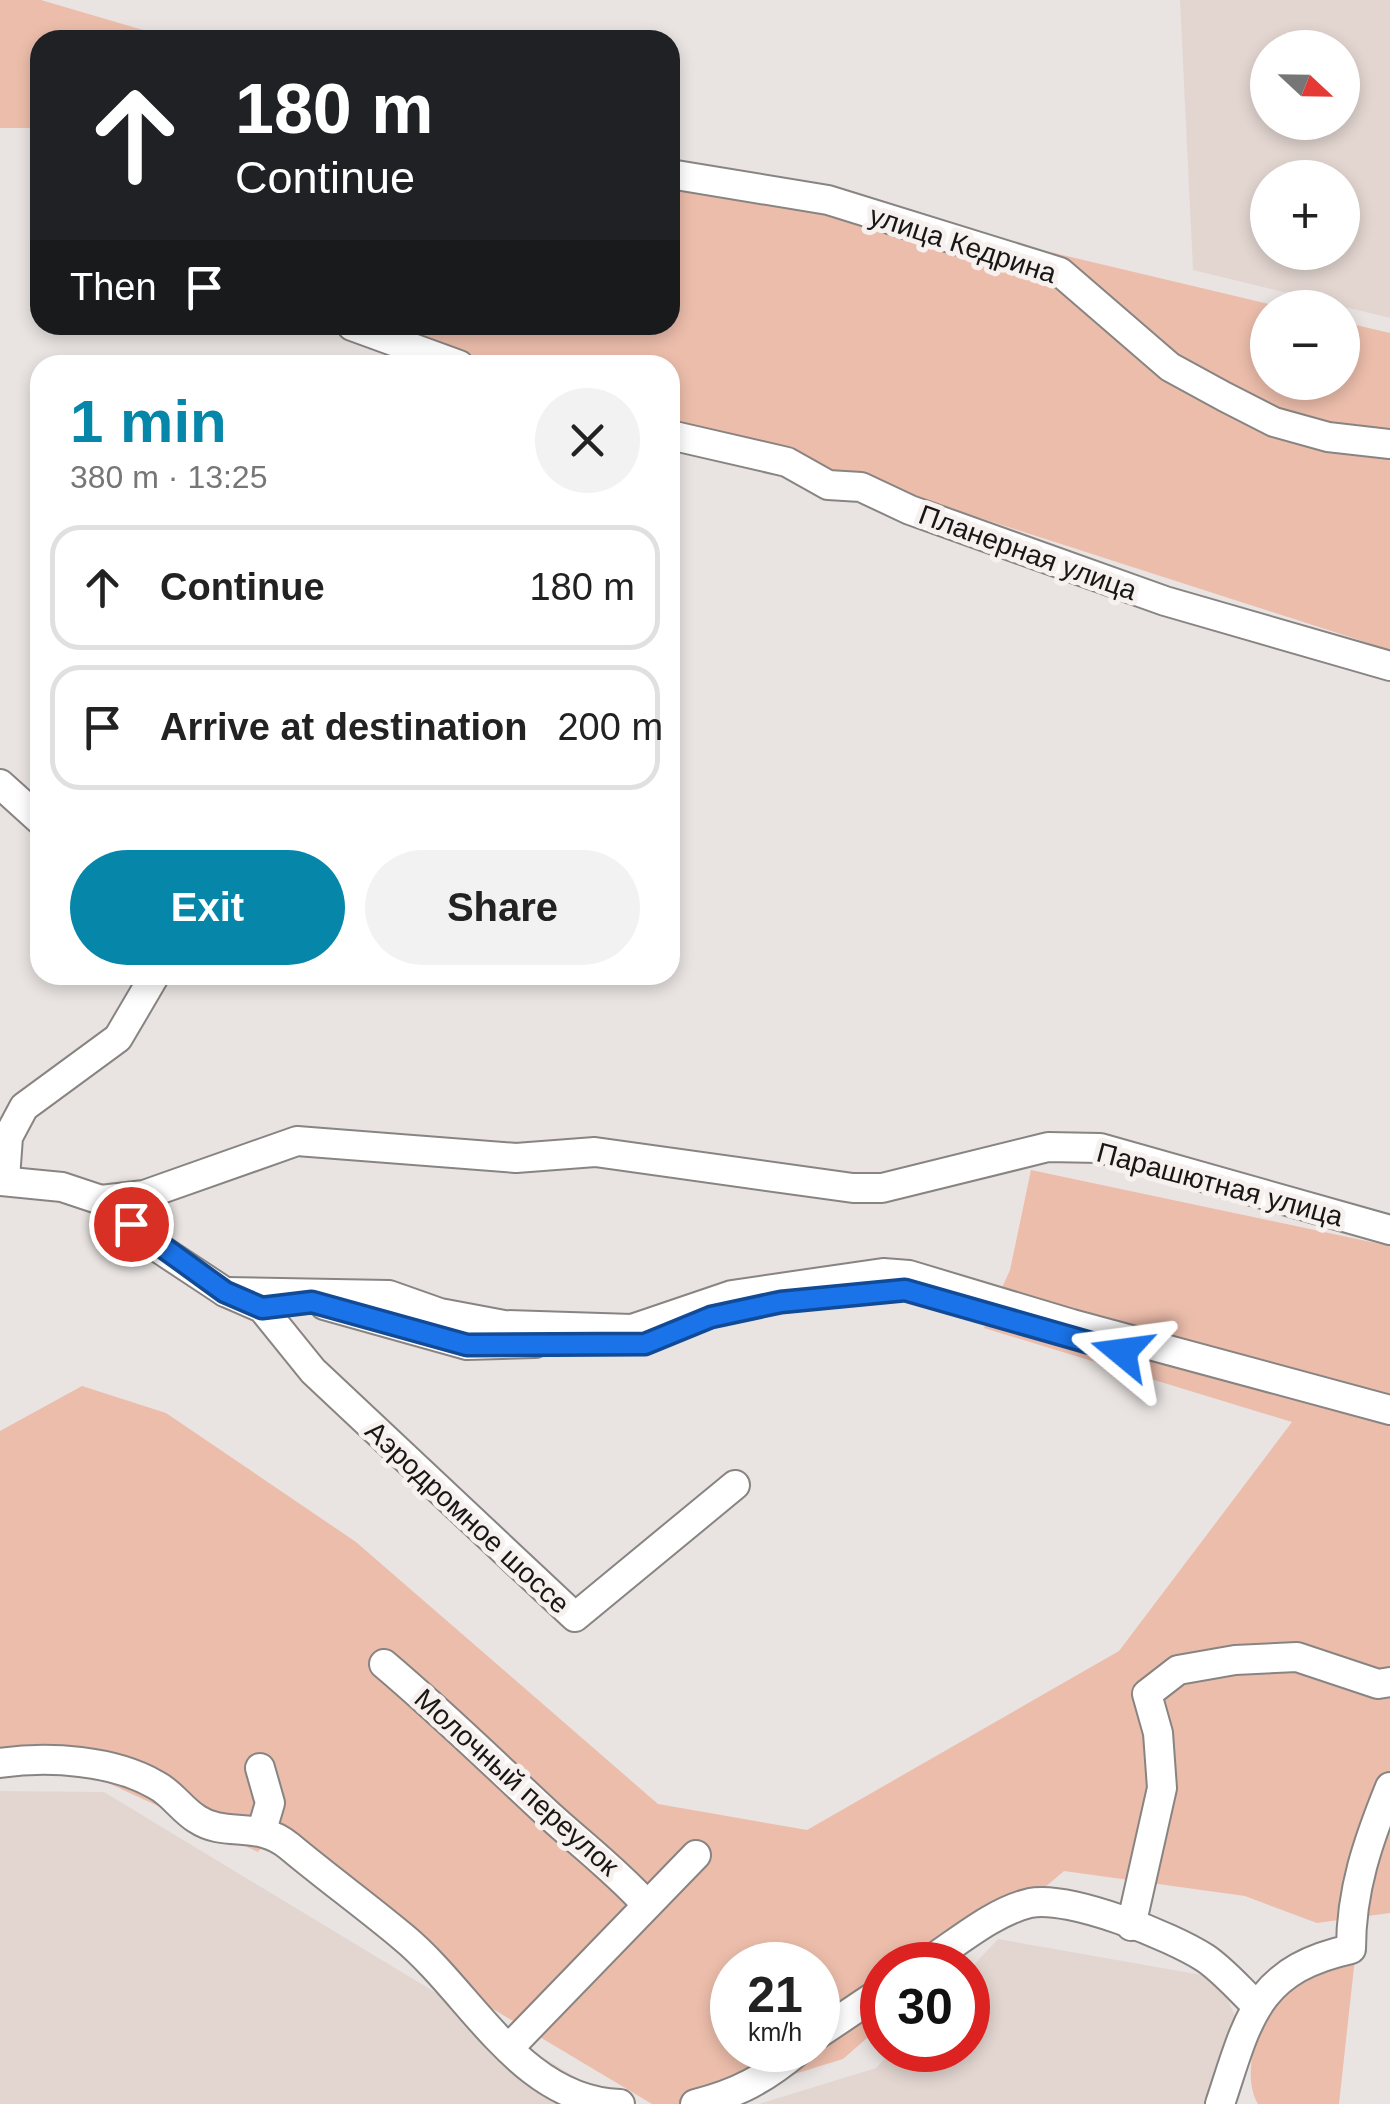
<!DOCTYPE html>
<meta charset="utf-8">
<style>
:root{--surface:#fff;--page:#f2f2f2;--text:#222;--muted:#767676;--line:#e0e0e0;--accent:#0687aa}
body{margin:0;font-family:Arial,sans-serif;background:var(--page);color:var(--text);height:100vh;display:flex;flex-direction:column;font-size:38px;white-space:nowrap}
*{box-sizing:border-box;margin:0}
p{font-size:32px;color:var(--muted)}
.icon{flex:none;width:55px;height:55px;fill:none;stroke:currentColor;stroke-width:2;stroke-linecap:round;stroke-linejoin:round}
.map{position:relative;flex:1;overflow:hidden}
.panel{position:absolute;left:30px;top:355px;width:650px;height:630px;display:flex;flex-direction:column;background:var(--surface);border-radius:30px;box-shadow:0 5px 15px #0003}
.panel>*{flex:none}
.banner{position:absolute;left:30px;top:30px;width:650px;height:305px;border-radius:30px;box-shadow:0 5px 15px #0003;background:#202124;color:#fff;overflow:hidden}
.needle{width:65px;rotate:112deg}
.tools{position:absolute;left:1250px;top:30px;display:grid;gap:20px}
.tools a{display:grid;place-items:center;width:110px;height:110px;border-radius:50%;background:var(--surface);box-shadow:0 5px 15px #0003;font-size:50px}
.speed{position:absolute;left:710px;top:1942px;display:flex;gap:20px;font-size:50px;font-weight:700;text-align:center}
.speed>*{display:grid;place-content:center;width:130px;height:130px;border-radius:50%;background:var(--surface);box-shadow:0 5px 15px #0003;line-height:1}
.speed small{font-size:25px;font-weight:400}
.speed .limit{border:15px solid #d22;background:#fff;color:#111}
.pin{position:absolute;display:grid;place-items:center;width:85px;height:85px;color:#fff;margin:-42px;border:5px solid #fff;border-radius:50%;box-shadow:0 2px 10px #0007}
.me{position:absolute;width:110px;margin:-55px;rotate:286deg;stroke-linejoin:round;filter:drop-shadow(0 0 8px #0008)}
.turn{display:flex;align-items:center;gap:35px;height:210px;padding:0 40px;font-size:45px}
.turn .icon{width:130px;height:130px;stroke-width:2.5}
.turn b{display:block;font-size:70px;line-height:85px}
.then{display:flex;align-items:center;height:95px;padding:0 40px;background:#0003;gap:20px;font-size:38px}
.round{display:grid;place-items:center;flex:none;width:105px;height:105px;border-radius:52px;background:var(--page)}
.head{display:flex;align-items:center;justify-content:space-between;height:170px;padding:0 40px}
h1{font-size:60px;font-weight:600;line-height:75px;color:var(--accent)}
.cta{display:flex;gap:20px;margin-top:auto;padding:20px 40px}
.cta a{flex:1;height:115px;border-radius:60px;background:var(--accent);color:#fff;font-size:40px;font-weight:600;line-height:115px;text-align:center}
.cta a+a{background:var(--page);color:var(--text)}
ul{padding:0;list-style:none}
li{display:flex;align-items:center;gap:30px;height:125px;margin:0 20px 15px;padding:0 20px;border:5px solid var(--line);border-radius:30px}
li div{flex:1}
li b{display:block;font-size:38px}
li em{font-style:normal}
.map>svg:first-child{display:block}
.built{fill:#e3d6d1;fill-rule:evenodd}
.green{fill:#ecbdab;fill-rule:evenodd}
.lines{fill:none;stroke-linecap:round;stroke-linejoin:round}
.minor-casing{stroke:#888482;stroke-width:32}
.minor{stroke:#fff;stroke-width:28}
.route-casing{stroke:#114b97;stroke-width:25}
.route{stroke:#1a73e8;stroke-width:18}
.labels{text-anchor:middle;stroke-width:10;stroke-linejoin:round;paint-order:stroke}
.street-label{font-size:28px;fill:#181716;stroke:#f6f1ef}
</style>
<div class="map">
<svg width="1390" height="2104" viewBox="0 0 1390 2104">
<rect width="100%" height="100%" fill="#e9e4e2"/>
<g class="built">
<path d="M1180,0h210v318l-197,-48zM1268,48h74v74h-74zM1268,178h74v74h-74z"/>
<polygon points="0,1791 104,1792 620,2104 0,2104"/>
<polygon points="998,1939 1219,1978 1236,2019 1210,2104 759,2104 876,2068 893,2050 968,2050 968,1971"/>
</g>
<g class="green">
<polygon points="0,0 41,0 177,40 40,40 40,128 0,128"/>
<polygon points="670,162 1282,307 1268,308 1268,382 1342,382 1343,322 1390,333 1390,650 670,418 670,365 504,365 379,325 670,325"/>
<path d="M1031,1170l359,76v667l-73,10 -72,-27 -181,-25 -111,94h-71v60l-39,34 -146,45h-45l-258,-154 -122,-118 -14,20 -187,-86 -71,1v-336l82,-45 84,27 190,129 302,262 149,26 312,-179 173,-229 -308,-94 26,-58zM732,1965h86v85h-86z"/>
<path d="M1355,1958l-16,146h-81c-21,-37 7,-99 38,-125 15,-11 41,-15 59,-21z"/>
</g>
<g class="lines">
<defs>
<g id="minor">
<polyline points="670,174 828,200 1060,272 1170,367 1225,397 1274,422 1328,437 1390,444"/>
<polyline points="352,326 459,365"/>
<polyline points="670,435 787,462 828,485 861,487 910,510 1165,601 1390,666"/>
<polyline points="0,784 40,820"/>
<polyline points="5,1178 8,1137 24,1107 118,1038 155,975"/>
<polyline points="0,1181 62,1187 101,1200 160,1249 225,1292 262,1308 313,1371 575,1617 735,1485"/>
<polyline points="101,1200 144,1195 297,1141 516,1158 595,1152 853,1188 882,1188 1048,1147 1100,1148 1390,1230"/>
<polyline points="225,1292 389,1295 440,1313 504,1325 632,1329 732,1295 883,1273 909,1275 1072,1324 1390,1410"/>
<polyline points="324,1305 467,1345 535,1343"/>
<path d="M384,1664c57,48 110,100 165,151 33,30 67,56 97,89"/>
<path d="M0,1763c49,-7 113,-3 156,22 16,8 26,25 41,34 28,19 61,1 92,27 37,31 77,60 114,91 68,56 118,164 217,167"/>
<polyline points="260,1768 270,1803 262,1830"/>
<polyline points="1131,1926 1162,1788 1158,1733 1147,1694 1178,1670 1235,1660 1297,1657 1378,1684 1390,1682"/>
<path d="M923,1965c33,-21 69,-53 107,-62 39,-8 141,33 175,55 18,12 35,32 51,47"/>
<polyline points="818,2034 882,1991"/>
<polyline points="509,2048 696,1855"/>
<path d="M695,2104c42,-10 71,-26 104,-54"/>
<path d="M1220,2104c28,-84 35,-134 131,-155 0,-59 17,-108 39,-162"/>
</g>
</defs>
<use href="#minor" class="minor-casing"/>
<use href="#minor" class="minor"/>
</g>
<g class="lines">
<defs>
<polyline id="route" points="131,1224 225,1292 262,1308 312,1302 467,1345 645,1344 711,1317 781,1302 905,1290 1122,1352"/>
</defs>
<use href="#route" class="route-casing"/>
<use href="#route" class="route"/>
</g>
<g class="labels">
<g class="street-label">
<text transform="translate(963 244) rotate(18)" y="10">улица Кедрина</text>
<text transform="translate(1028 552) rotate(20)" y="10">Планерная улица</text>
<text transform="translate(1220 1184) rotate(15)" y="10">Парашютная улица</text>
<text transform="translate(468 1517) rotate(43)" y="10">Аэродромное шоссе</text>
<text transform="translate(517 1782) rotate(42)" y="10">Молочный переулок</text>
</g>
</g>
</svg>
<div class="tools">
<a><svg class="needle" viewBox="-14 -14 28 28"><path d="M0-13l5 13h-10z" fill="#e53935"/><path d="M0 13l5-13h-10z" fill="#767676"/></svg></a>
<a>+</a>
<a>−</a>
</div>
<div class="speed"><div>21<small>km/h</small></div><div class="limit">30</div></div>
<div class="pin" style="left:131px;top:1224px;background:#d93025"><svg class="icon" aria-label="arrive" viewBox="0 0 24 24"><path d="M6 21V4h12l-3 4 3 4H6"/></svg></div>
<svg class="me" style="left:1122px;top:1352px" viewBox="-20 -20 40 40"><path d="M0-17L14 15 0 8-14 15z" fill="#1a73e8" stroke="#fff" stroke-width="4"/></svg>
<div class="banner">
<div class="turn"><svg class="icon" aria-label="ahead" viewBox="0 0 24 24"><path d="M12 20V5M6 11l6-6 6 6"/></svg><div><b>180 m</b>Continue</div></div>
<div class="then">Then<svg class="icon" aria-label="arrive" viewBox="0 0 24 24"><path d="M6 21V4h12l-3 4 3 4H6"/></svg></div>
</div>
<section class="panel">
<div class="head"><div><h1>1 min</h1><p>380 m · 13:25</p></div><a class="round"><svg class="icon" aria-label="close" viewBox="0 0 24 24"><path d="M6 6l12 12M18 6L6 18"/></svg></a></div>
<ul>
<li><svg class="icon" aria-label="ahead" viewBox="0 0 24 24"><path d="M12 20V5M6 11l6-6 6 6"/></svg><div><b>Continue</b></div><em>180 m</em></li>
<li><svg class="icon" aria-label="arrive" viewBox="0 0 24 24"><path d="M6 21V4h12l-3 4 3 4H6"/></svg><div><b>Arrive at destination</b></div><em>200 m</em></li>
</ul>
<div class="cta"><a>Exit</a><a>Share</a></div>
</section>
</div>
